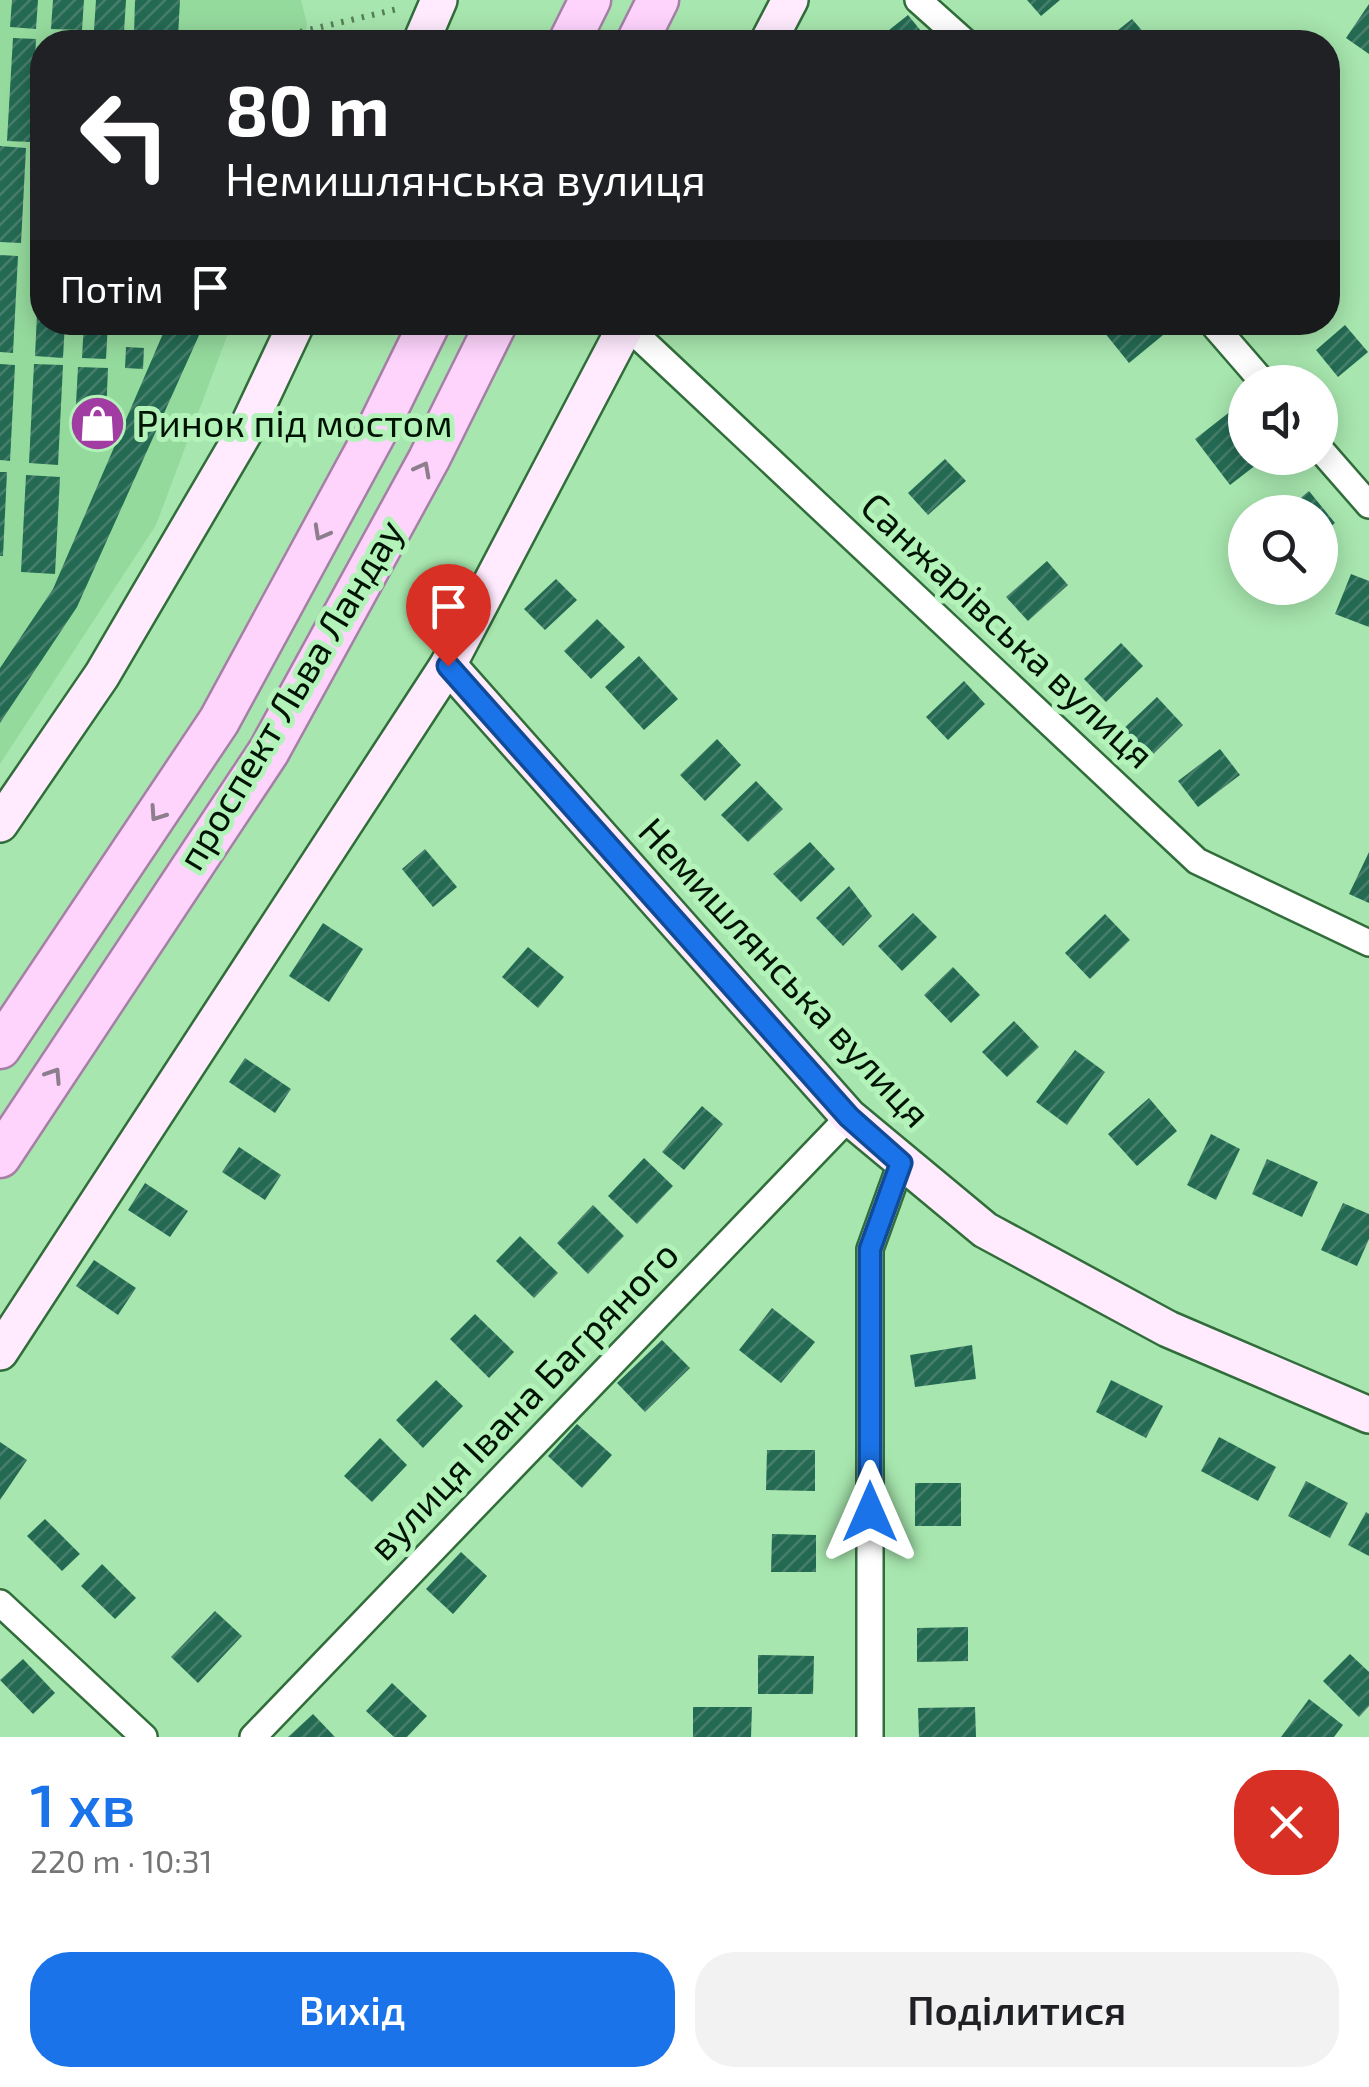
<!DOCTYPE html>
<html lang="uk">
<meta charset="utf-8">
<style>
:root{--surface:#fff;--page:#f2f2f2;--text:#202124;--muted:#757577;--accent:#1a73e8}
body{margin:0;font-family:"Exo 2",sans-serif;background:var(--page);color:var(--text);height:100vh;display:flex;flex-direction:column;font-size:38px;white-space:nowrap}
*{box-sizing:border-box;margin:0}
p{font-size:32px;color:var(--muted)}
.icon{flex:none;width:55px;height:55px;fill:none;stroke:currentColor;stroke-width:2;stroke-linecap:round;stroke-linejoin:round}
.map{position:relative;height:1737px;overflow:hidden}
.sheet{display:flex;flex-direction:column;background:var(--surface);flex:1}
.sheet>*{flex:none}
.banner{position:absolute;left:30px;top:30px;width:1310px;height:305px;border-radius:40px;box-shadow:0 5px 25px #0003;background:#202124;color:#fff;overflow:hidden}
.buttons{position:absolute;left:1228px;top:365px;display:grid;gap:20px}
.buttons a{display:grid;place-items:center;width:110px;height:110px;border-radius:50%;background:var(--surface);box-shadow:0 5px 25px #0003;font-size:50px}
.pin{position:absolute;display:grid;place-items:center;width:85px;height:85px;color:#fff;margin:-102px -42px;border-radius:50% 50% 50% 0;rotate:-45deg;box-shadow:0 0 10px #0007}
.pin .icon{rotate:45deg}
.me{position:absolute;width:110px;margin:-55px;rotate:0deg;stroke-linejoin:round;filter:drop-shadow(0 0 8px #0008)}
.turn{display:flex;align-items:center;gap:35px;height:210px;padding:0 30px;font-size:45px}
.turn .icon{width:130px;height:130px;stroke-width:2.5}
.turn b{display:block;font-size:70px;line-height:85px}
.then{display:flex;align-items:center;height:95px;padding:0 30px;background:#0003;gap:20px;font-size:38px}
.round{display:grid;place-items:center;flex:none;width:105px;height:105px;border-radius:40px;background:var(--page)}
.summary{display:flex;align-items:center;justify-content:space-between;height:170px;padding:0 30px}
h1{font-size:60px;font-weight:600;line-height:75px;color:var(--accent)}
.cta{display:flex;gap:20px;margin-top:auto;padding:20px 30px}
.cta a{flex:1;height:115px;border-radius:40px;background:var(--accent);color:#fff;font-size:40px;font-weight:600;line-height:115px;text-align:center}
.cta a+a{background:var(--page);color:var(--text)}
.map>svg:first-child{display:block}
.built{fill:#95da9d}
.building{fill:url(#building-hatch)}
.lines{fill:none;stroke-linecap:round;stroke-linejoin:round}
.street-casing{stroke:#316d3b;stroke-width:30}
.secondary-casing{stroke:#316d3b;stroke-width:40}
.primary-casing{stroke:#a57fa5;stroke-width:45}
.path{stroke:#557f5a;stroke-width:6;stroke-dasharray:2.5 8;stroke-linecap:butt}
.street{stroke:#fff;stroke-width:25}
.secondary{stroke:#ffeafe;stroke-width:35}
.primary{stroke:#fed4fd;stroke-width:40}
.oneway{stroke:#8c7e8c}
.route-casing{stroke:#114b97;stroke-width:25}
.route{stroke:#1a73e8;stroke-width:18}
.labels{text-anchor:middle;stroke-width:10;stroke-linejoin:round;paint-order:stroke}
.poi-label{font-size:38px;fill:#001403;stroke:#b3f3ba;text-anchor:start}
.street-label{font-size:38px;fill:#001403;stroke:#b3f3ba}
</style>
<div class="map">
<svg width="1369" height="1737" viewBox="0 0 1369 1737">
<defs>
<pattern id="building-hatch" width="6" height="6" patternUnits="userSpaceOnUse" patternTransform="scale(2.5)"><rect width="6" height="6" fill="#246a53"/><path d="M-1 1l2-2M0 6l6-6M5 7l2-2" fill="none" stroke="#487e6b"/></pattern>
</defs>
<rect width="100%" height="100%" fill="#a7e6ae"/>
<polygon class="built" points="0,0 301,0 307,24 305,42 42,42 42,322 232,323 156,525 0,764"/>
<g class="building">
<polygon points="12,0 38,0 36,29 10,27"/>
<polygon points="53,0 84,0 82,30 51,29"/>
<polygon points="96,0 126,0 124,32 94,30"/>
<polygon points="135,0 180,0 178,37 134,35"/>
<polygon points="1027,0 1060,0 1041,16"/>
<polygon points="1369,4 1369,54 1346,38"/>
<polygon points="908,15 930,42 874,42"/>
<polygon points="1132,19 1152,42 1103,42"/>
<polygon points="13,38 36,39 31,142 7,141"/>
<polygon points="0,146 26,148 21,243 0,242"/>
<polygon points="0,255 18,256 13,353 0,352"/>
<polygon points="39,273 42,273 42,322 65,322 63,358 35,356"/>
<polygon points="84,322 108,322 106,359 82,358"/>
<polygon points="168,322 205,322 77,607 0,723 0,668 53,589"/>
<polygon points="1096,322 1171,322 1174,326 1129,363"/>
<polygon points="1345,325 1368,352 1338,377 1316,350"/>
<polygon points="126,347 144,348 143,369 125,368"/>
<polygon points="0,364 15,365 10,461 0,460"/>
<polygon points="34,364 63,365 58,465 29,463"/>
<polygon points="78,367 108,368 105,442 74,440"/>
<polygon points="1240,404 1245,411 1245,458 1265,458 1230,485 1195,439"/>
<polygon points="945,459 966,481 928,515 908,493"/>
<polygon points="0,472 7,472 3,556 0,556"/>
<polygon points="26,475 60,477 55,574 21,572"/>
<polygon points="1309,491 1335,523 1320,535 1320,512 1284,512"/>
<polygon points="1047,561 1068,585 1028,621 1006,597"/>
<polygon points="1351,574 1369,581 1369,627 1335,614"/>
<polygon points="556,579 577,600 545,630 524,609"/>
<polygon points="597,619 625,647 591,679 564,651"/>
<polygon points="1121,643 1143,666 1106,702 1084,679"/>
<polygon points="639,656 678,699 644,730 605,687"/>
<polygon points="964,681 985,704 948,740 926,717"/>
<polygon points="1157,697 1183,725 1146,761 1119,733"/>
<polygon points="717,739 741,765 705,801 680,775"/>
<polygon points="1220,749 1240,775 1198,807 1178,781"/>
<polygon points="756,781 783,809 748,842 721,815"/>
<polygon points="810,842 835,869 801,902 773,874"/>
<polygon points="425,849 457,887 433,907 402,869"/>
<polygon points="1369,852 1369,903 1349,894"/>
<polygon points="849,886 872,916 843,946 816,918"/>
<polygon points="913,913 937,937 902,971 878,946"/>
<polygon points="1105,914 1130,940 1090,979 1065,953"/>
<polygon points="323,923 363,949 329,1002 289,976"/>
<polygon points="528,947 564,977 538,1008 502,977"/>
<polygon points="953,967 980,995 951,1023 924,995"/>
<polygon points="1014,1021 1039,1047 1007,1077 982,1052"/>
<polygon points="1075,1050 1105,1072 1067,1125 1036,1102"/>
<polygon points="245,1058 291,1089 275,1113 229,1082"/>
<polygon points="1149,1098 1177,1131 1137,1166 1108,1134"/>
<polygon points="702,1106 723,1124 684,1170 662,1152"/>
<polygon points="1211,1134 1240,1149 1216,1200 1187,1185"/>
<polygon points="239,1147 281,1175 265,1200 222,1172"/>
<polygon points="644,1158 673,1186 637,1224 608,1196"/>
<polygon points="1267,1159 1318,1182 1302,1217 1252,1194"/>
<polygon points="145,1183 188,1211 170,1237 128,1210"/>
<polygon points="1343,1203 1369,1214 1369,1239 1357,1266 1321,1250"/>
<polygon points="593,1205 624,1236 588,1274 557,1243"/>
<polygon points="520,1236 558,1273 534,1298 496,1261"/>
<polygon points="94,1260 136,1288 118,1315 76,1286"/>
<polygon points="772,1308 815,1342 781,1383 739,1350"/>
<polygon points="475,1314 514,1352 489,1378 450,1339"/>
<polygon points="662,1340 690,1368 645,1412 617,1383"/>
<polygon points="972,1345 976,1379 915,1387 910,1355"/>
<polygon points="436,1380 463,1406 423,1448 396,1420"/>
<polygon points="1111,1380 1163,1406 1146,1438 1096,1412"/>
<polygon points="577,1424 612,1455 582,1488 548,1456"/>
<polygon points="1219,1437 1276,1467 1258,1501 1201,1471"/>
<polygon points="380,1438 407,1465 372,1502 344,1476"/>
<polygon points="0,1442 27,1460 0,1500"/>
<polygon points="767,1450 815,1450 815,1491 766,1490"/>
<polygon points="1306,1481 1348,1503 1330,1538 1288,1516"/>
<rect x="915" y="1483" width="46" height="43"/>
<polygon points="1366,1512 1369,1514 1369,1556 1348,1545"/>
<polygon points="45,1519 80,1554 62,1571 27,1536"/>
<polygon points="772,1534 816,1535 816,1572 771,1572"/>
<polygon points="461,1552 487,1576 453,1614 426,1589"/>
<polygon points="102,1564 136,1598 115,1619 81,1586"/>
<polygon points="215,1611 242,1636 198,1683 171,1657"/>
<polygon points="968,1627 968,1661 917,1662 917,1628"/>
<polygon points="1350,1654 1369,1672 1369,1706 1359,1717 1323,1681"/>
<polygon points="758,1655 814,1656 813,1694 758,1694"/>
<polygon points="23,1659 55,1693 33,1714 0,1680"/>
<polygon points="392,1683 427,1716 407,1737 394,1737 366,1711"/>
<polygon points="1309,1699 1343,1725 1334,1737 1281,1737"/>
<polygon points="693,1707 752,1707 751,1737 693,1737"/>
<polygon points="975,1707 976,1737 919,1737 918,1708"/>
<polygon points="313,1714 335,1737 288,1737"/>
</g>
<g class="lines">
<defs>
<g id="street">
<polyline points="918,0 965,42"/>
<polyline points="1211,322 1263,382"/>
<polyline points="626,325 1197,861 1369,943"/>
<polyline points="1320,449 1369,505"/>
<polyline points="0,1603 144,1737"/>
<polyline points="253,1737 849,1117"/>
<polyline points="870,1737 870,1249 901,1163"/>
</g>
<g id="secondary">
<polyline points="421,42 439,0"/>
<polyline points="768,42 790,0"/>
<polyline points="448,665 849,1117 985,1230 1168,1329 1369,1415"/>
<polyline points="0,824 102,675 248,426 297,322"/>
<polyline points="0,1352 448,665 628,322"/>
</g>
<g id="primary">
<polyline points="569,42 590,0"/>
<polyline points="637,42 658,0"/>
<polyline points="0,1048 219,721 377,430 430,322"/>
<polyline points="0,1157 269,751 429,459 497,322"/>
</g>
</defs>
<use href="#street" class="street-casing"/>
<use href="#secondary" class="secondary-casing"/>
<use href="#primary" class="primary-casing"/>
<polyline class="path" points="217,42 291,34 402,8"/>
<use href="#street" class="street"/>
<use href="#secondary" class="secondary"/>
<use href="#primary" class="primary"/>
</g>
<defs><path id="oneway-chevron" d="M-2-3.5L2.5 0L-2 3.5" fill="none" stroke-width="1.6" stroke-linecap="round" stroke-linejoin="round" transform="scale(2.5)"/></defs>
<g class="oneway">
<use href="#oneway-chevron" transform="translate(423 469) rotate(-62)"/>
<use href="#oneway-chevron" transform="translate(321 533) rotate(119)"/>
<use href="#oneway-chevron" transform="translate(157 814) rotate(124)"/>
<use href="#oneway-chevron" transform="translate(54 1075) rotate(-57)"/>
</g>
<g class="lines">
<defs>
<polyline id="route" points="448,666 849,1117 901,1163 870,1249 870,1512"/>
</defs>
<use href="#route" class="route-casing"/>
<use href="#route" class="route"/>
</g>
<defs>
<symbol id="shop-disc" viewBox="-11 -11 22 22"><circle r="9.5" fill="#a13da2" stroke="#b3f3ba"/><path d="M-5-2.5h2.3a2.7 3.5 0 0 1 5.4 0H5L5.5 6h-11ZM-1.5-2.5h3a1.5 2.3 0 0 0-3 0Z" fill="#fff"/></symbol>
</defs>
<g fill-rule="evenodd">
<use href="#shop-disc" x="66" y="392" width="63" height="63"/>
</g>
<g class="labels">
<g class="poi-label">
<text x="136" y="437">Ринок під мостом</text>
</g>
<g class="street-label">
<text transform="translate(1007 631) rotate(43)" y="13">Санжарівська вулиця</text>
<text transform="translate(291 695) rotate(-59)" y="13">проспект Льва Ландау</text>
<text transform="translate(784 973) rotate(47)" y="13">Немишлянська вулиця</text>
<text transform="translate(524 1401) rotate(-46)" y="13">вулиця Івана Багряного</text>
</g>
</g>
</svg>
<div class="buttons">
<a><svg class="icon" aria-label="sound" viewBox="0 0 24 24"><path d="M4 9h4l5-4v14l-5-4H4zM17 9q2 3 0 6"/></svg></a>
<a><svg class="icon" aria-label="search" viewBox="0 0 24 24"><circle cx="10" cy="10" r="6"/><path d="M15 15l6 6"/></svg></a>
</div>
<div class="pin" style="left:448px;top:666px;background:#d93025"><svg class="icon" aria-label="arrive" viewBox="0 0 24 24"><path d="M6 21V4h12l-3 4 3 4H6"/></svg></div>
<svg class="me" style="left:870px;top:1512px" viewBox="-20 -20 40 40"><path d="M0-17L14 15 0 8-14 15z" fill="#1a73e8" stroke="#fff" stroke-width="4"/></svg>
<div class="banner">
<div class="turn"><svg class="icon" aria-label="left" viewBox="0 0 24 24"><path d="M17 20v-9H6M10 6l-5 5 5 5"/></svg><div><b>80 m</b>Немишлянська вулиця</div></div>
<div class="then">Потім<svg class="icon" aria-label="arrive" viewBox="0 0 24 24"><path d="M6 21V4h12l-3 4 3 4H6"/></svg></div>
</div>
</div>
<section class="sheet">
<div class="summary"><div><h1>1 хв</h1><p>220 m · 10:31</p></div><a class="round" style="background:#d93025;color:#fff"><svg class="icon" aria-label="close" viewBox="0 0 24 24"><path d="M6 6l12 12M18 6L6 18"/></svg></a></div>
<div class="cta"><a>Вихід</a><a>Поділитися</a></div>
</section>
